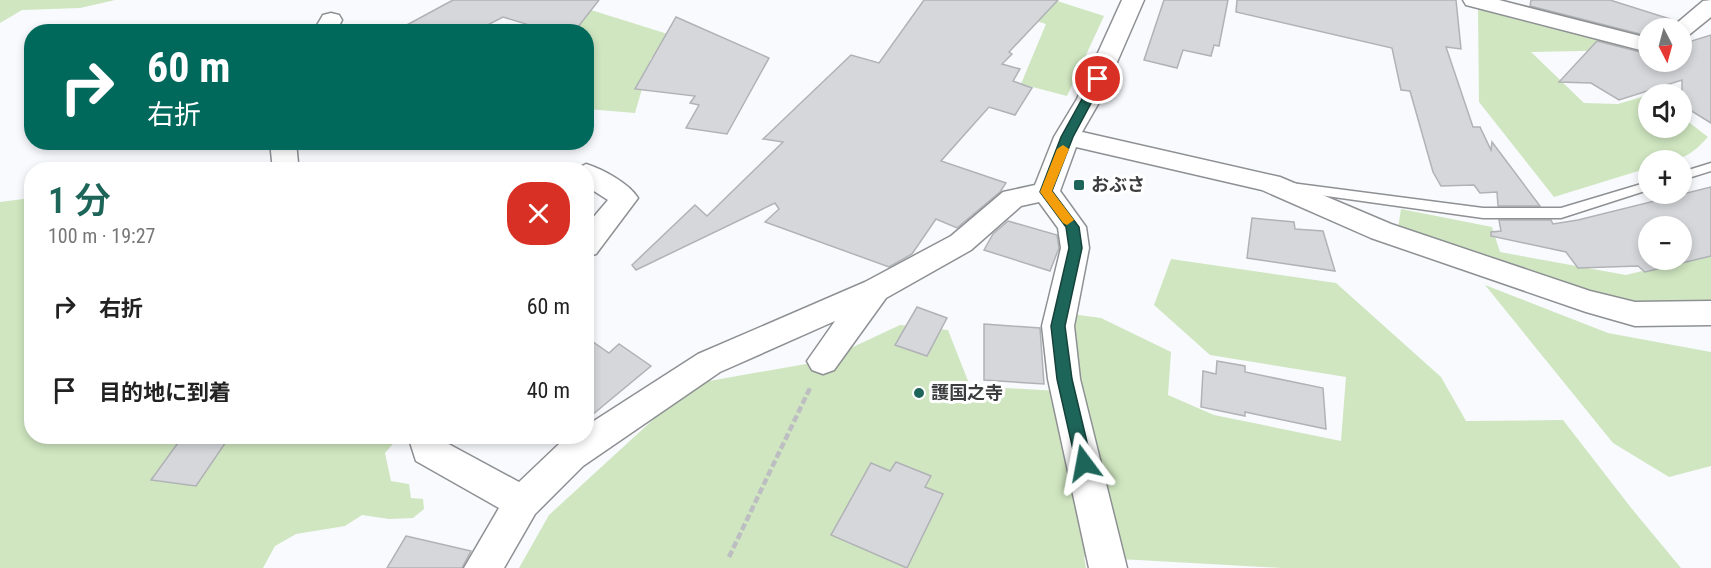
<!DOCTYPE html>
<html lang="ja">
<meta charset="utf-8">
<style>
:root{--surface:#fff;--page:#f6f6f6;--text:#222;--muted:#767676;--accent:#1e6559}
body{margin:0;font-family:"Roboto Condensed","Noto Sans JP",sans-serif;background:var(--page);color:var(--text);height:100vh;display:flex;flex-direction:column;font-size:22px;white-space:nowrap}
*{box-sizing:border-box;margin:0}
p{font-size:20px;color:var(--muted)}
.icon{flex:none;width:33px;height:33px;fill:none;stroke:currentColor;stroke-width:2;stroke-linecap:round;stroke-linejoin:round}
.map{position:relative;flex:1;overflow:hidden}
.details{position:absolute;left:24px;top:162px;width:570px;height:282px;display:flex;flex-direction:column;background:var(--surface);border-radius:24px;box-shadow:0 3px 9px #0003}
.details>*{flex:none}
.banner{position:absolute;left:24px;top:24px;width:570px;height:126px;border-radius:24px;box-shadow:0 3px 9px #0003;background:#00695c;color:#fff;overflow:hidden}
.needle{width:39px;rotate:174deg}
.tools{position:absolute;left:1638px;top:18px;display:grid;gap:12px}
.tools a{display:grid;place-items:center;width:54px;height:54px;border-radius:50%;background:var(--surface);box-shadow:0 3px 9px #0003;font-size:30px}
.pin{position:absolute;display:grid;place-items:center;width:51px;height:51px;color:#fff;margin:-26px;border:3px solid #fff;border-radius:50%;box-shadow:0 2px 6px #0007}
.me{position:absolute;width:66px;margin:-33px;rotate:347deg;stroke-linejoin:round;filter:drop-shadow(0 0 4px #0008)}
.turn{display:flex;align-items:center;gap:21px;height:126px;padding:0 24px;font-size:27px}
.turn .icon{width:78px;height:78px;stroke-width:2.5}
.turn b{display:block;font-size:42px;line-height:51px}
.round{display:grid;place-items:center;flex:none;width:63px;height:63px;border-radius:24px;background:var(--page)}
.head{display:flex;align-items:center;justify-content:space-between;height:102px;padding:0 24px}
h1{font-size:36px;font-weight:600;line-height:45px;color:var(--accent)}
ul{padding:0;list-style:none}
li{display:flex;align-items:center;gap:18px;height:84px;padding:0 24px}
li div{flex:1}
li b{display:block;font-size:22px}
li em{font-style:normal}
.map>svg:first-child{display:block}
.green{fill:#cfe6c0}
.building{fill:#d6d7db;stroke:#b0b2b6;stroke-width:1.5;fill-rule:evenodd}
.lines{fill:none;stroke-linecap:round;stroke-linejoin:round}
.service-casing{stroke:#8e9093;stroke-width:3}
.minor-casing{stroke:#8e9093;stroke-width:3}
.path{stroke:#bdbec1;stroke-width:4.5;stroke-dasharray:7 3;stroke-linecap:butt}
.service{fill:#fff;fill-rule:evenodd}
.minor{fill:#fff;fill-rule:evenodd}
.route{fill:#1e6559;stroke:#14423a;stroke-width:1.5}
.slow{fill:#f59e0b}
.poi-dot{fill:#1e6559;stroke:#fff;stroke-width:2}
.labels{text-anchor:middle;stroke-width:6;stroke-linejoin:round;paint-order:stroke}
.poi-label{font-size:18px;font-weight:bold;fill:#3c3d3e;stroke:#fff;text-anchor:start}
</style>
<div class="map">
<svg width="1711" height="568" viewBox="0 0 1711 568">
<rect width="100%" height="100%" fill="#f8fafe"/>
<g class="green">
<polygon points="0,0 115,0 80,8 22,10 0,23"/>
<polygon points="1054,0 1104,16 1067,96 1021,84 1046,24 1009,13"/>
<path d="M1478,9c48,8 110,14 150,41l-97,2 53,51 34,1 30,-9v33h34v-11l26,20c-21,23 -28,23 -60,23v8l-94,29 -75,-95z"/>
<polygon points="591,10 722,51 682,63 651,58 635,113 587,109 586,32 570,32"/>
<polygon points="31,198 32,436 399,437 385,453 391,481 409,484 411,498 423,499 424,509 413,518 389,519 362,515 345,526 296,534 275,546 263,568 0,568 0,202"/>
<polygon points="1401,209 1492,227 1500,252 1626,275 1711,254 1711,306 1634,304 1398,228"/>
<polygon points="1171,259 1336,283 1441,377 1466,421 1563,420 1632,509 1681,568 1282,568 1084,557 1086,568 519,568 549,515 692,384 823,361 900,325 948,330 970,386 1076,392 1064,313 1101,318 1171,352 1168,395 1214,415 1341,441 1346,377 1210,355 1154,305"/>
<polygon points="1485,285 1608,333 1711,352 1711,466 1669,477 1613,443"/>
</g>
<g class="building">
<polygon points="453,0 599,0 574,32 552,32 503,17 474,32 403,27"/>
<polygon points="924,0 1058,0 1009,52 1012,54 1002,64 1020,69 1013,81 1032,88 1015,115 989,107 941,161 1006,183 1000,192 957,228 936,219 912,254 889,267 765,222 779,209 775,203 636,270 632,265 695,205 707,216 783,142 763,139 851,55 879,63"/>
<polygon points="1164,0 1228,0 1219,46 1214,45 1211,56 1183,50 1177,68 1144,60"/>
<polygon points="1237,0 1456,0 1461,49 1446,47 1473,127 1480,127 1491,150 1492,142 1540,206 1498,206 1497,192 1480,193 1474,185 1441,186 1433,172 1410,91 1401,90 1392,48 1236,12"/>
<polygon points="1531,0 1610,0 1670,19 1667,28 1648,28 1648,36 1530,6"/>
<polygon points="676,17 769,58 727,134 686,128 699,105 690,103 695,96 635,89"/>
<polygon points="1711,35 1711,123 1682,105 1682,80 1619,100 1591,83 1559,82 1597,41 1648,54 1648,62 1682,62 1682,44"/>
<path d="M1711,187v69l-66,16 -7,-6 -60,2 -12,-16 -75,-16v-4l10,-1 -2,-11h52l2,4 25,-4zM1648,226h34v34h-34z"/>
<polygon points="1252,218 1294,222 1295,229 1323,231 1335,271 1247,258"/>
<polygon points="1008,221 1057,235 1059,248 1050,271 984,250 993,234"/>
<polygon points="917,307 947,318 927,356 895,345"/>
<polygon points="984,324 1040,328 1044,384 984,380"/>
<polygon points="586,337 609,353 619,344 651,366 586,420"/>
<polygon points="1217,361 1245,366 1245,372 1323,388 1326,429 1245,412 1245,416 1201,407 1203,371 1216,374"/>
<polygon points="183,436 230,436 196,486 151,480"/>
<polygon points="896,462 931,476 925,487 943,494 907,568 831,535 871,463 890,471"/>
<polygon points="406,536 471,551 462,568 387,568"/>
</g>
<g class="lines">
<defs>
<g id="service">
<polygon points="1711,163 1711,171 1682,180 1682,172"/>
<polygon points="1648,182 1648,190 1561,218 1483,218 1291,191 1284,187 1291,183 1483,208 1561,208"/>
</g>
<g id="minor">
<polygon points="1122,0 1144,0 1101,99 1082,132 1280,177 1391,224 1590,291 1635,302 1711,301 1711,325 1635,326 1586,312 1371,238 1262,190 1076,147 1060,191 1086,227 1089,248 1074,326 1080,379 1127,568 1089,568 1048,379 1042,326 1061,248 1058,228 1039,202 1021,206 971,250 886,298 834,370 823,374 812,370 807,361 835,321 720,372 583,466 535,514 504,568 464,568 499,508 416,461 408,436 442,436 443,441 519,482 559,444 570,436 586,436 586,426 698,354 865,282 951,236 1003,192 1035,185 1054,137 1077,99"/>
<polygon points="1463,0 1499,0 1648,38 1648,52 1466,5"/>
<polygon points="1711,0 1711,17 1690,34 1682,36 1682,28 1671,28 1703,1"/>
<polygon points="331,13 339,15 342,20 336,32 313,32 323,15"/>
<polygon points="270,142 296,142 298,163 304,170 273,170"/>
<path d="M586,164c16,5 43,19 52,34l-42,56 -10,3v-31l22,-26 -22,-14v-16h-11z"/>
</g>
</defs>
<use href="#service" class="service-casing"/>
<use href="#minor" class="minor-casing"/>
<polyline class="path" points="729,557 810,388"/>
<use href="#service" class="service"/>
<use href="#minor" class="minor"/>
</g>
<polygon class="route" points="1098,76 1104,79 1073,137 1052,191 1079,227 1082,248 1065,326 1072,379 1092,463 1089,468 1084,470 1078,468 1076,463 1057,379 1051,326 1069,248 1066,227 1040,192 1061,137 1093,79"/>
<polygon class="slow" points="1063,145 1069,149 1052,191 1074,220 1067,225 1063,223 1040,192 1057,149"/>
<g class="poi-dot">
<rect x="1073" y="179" width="12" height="12" rx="3"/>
<circle cx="919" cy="393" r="6"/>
</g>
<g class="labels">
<g class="poi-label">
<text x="1091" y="191">おぶさ</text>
<text x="931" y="399">護国之寺</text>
</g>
</g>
</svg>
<div class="tools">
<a><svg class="needle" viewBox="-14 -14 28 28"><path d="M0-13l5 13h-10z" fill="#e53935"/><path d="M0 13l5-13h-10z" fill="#767676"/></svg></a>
<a><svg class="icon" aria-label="sound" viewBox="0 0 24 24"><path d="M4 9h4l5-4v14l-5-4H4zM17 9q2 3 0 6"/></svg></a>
<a>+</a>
<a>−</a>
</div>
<div class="pin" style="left:1098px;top:79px;background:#d93025"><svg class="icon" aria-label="arrive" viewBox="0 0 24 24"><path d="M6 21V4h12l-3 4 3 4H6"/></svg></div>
<svg class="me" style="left:1084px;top:463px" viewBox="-20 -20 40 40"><path d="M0-17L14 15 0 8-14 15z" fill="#1e6559" stroke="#fff" stroke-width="4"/></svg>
<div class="banner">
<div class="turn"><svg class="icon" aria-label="right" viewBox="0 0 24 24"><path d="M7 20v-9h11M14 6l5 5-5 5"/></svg><div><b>60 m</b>右折</div></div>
</div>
<section class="details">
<div class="head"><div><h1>1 分</h1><p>100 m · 19:27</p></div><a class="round" style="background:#d93025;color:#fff"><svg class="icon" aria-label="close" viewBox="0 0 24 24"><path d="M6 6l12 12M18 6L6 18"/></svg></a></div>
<ul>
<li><svg class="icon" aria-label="right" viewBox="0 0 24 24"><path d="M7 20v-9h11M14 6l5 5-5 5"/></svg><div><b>右折</b></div><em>60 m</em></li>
<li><svg class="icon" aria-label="arrive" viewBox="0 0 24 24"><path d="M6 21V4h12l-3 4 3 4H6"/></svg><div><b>目的地に到着</b></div><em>40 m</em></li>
</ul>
</section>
</div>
